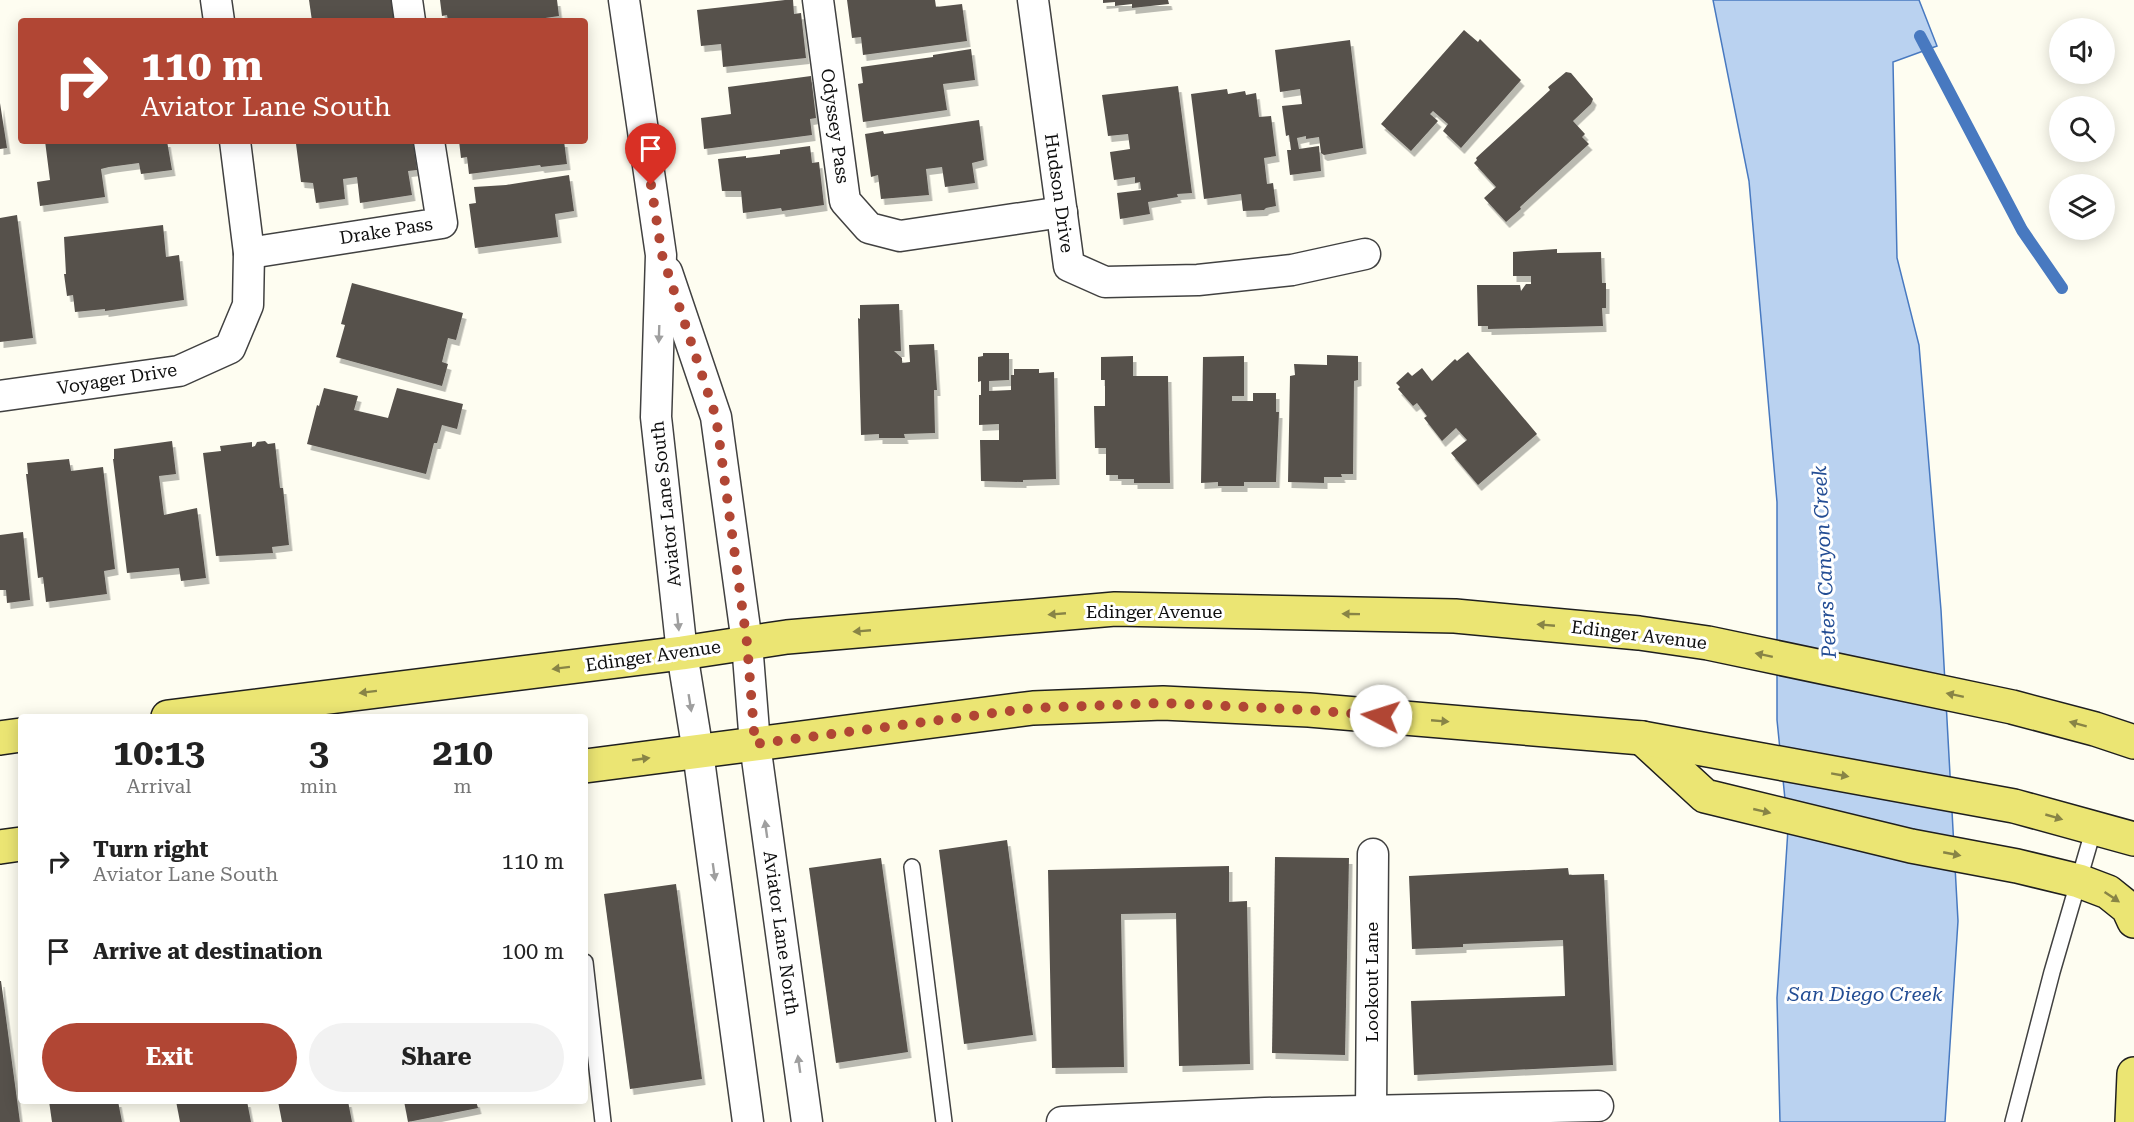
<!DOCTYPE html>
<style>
:root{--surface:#fff;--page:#f2f2f2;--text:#222;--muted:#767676;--accent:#b14634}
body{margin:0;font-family:"Roboto Serif",serif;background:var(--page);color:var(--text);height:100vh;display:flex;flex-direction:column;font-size:22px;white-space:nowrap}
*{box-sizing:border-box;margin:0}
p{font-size:20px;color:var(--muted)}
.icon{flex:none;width:33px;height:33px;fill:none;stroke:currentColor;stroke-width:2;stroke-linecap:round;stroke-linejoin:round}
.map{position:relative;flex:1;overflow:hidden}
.side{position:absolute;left:18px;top:714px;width:570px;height:390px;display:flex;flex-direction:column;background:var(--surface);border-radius:6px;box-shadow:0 3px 15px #0003}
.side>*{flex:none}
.top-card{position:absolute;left:18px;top:18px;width:570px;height:126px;border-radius:6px;box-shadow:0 3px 15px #0003;background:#b14634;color:#fff;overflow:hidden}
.fabs{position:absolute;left:2049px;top:18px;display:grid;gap:12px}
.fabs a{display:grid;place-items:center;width:66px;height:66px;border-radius:50%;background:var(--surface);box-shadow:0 3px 15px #0003;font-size:30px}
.pin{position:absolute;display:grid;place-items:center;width:51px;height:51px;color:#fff;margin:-62px -26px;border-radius:50% 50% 50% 0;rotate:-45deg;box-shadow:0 0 6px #0007}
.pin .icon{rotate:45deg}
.me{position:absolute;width:66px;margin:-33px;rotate:275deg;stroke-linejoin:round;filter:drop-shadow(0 0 4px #0008)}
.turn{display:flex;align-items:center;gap:21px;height:126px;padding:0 24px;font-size:27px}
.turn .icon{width:78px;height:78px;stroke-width:2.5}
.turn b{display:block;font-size:42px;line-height:51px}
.eta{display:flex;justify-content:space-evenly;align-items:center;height:102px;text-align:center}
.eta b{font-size:36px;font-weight:700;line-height:42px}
.button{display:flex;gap:12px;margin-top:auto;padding:12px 24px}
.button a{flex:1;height:69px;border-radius:36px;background:var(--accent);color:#fff;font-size:24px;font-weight:700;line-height:69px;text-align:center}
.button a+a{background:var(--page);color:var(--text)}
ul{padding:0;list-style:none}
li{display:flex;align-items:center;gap:18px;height:90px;padding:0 24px}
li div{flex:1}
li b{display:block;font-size:22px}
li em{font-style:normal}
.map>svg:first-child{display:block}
.water{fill:#bad2f0;stroke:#4879c0;stroke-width:1.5}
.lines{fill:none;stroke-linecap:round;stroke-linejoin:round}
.stream{stroke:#4879c0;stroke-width:12}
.building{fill:#56514c;filter:url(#shadow)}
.lane-casing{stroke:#414141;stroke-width:18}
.street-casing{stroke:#414141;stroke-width:33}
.primary-casing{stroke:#1f1f1f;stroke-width:36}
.lane{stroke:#fff;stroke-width:15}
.street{stroke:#fff;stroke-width:30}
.primary{stroke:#ebe573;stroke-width:33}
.oneway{fill:#9f9f9f}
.oneway2{fill:#888446}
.route{stroke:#b14634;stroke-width:10;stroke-dasharray:0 18}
.labels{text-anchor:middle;stroke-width:6;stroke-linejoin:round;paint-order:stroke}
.street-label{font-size:18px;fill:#0e0e0e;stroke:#fff}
.water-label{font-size:20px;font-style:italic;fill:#234d94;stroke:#fff}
</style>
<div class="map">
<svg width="2134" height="1122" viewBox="0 0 2134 1122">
<defs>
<filter id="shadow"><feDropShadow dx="3.5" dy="6" stdDeviation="0" flood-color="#0004"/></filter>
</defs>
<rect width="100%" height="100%" fill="#fefdf1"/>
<polygon class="water" points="1713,0 1919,0 1937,46 1893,62 1897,258 1919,345 1941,610 1958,921 1945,1122 1780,1122 1777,998 1788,829 1777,720 1777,502 1749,181"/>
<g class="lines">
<polyline class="stream" points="1920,36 2022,230 2062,288"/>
</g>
<g class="building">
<polygon points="309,0 394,0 397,21 312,21"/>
<polygon points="440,0 557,0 559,16 525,21 523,19 507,21 448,21 447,15 442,16"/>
<polygon points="785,0 793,0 794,14 801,13 806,58 723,67 721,44 701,46 697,10"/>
<polygon points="847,0 935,0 936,7 962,4 967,41 863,55 861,37 852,38"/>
<polygon points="1103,0 1168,0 1169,4 1132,8 1132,4 1115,6 1115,2 1103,3"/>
<polygon points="1464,30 1478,42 1480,39 1521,80 1461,148 1443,131 1448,124 1433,111 1430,114 1438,121 1411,151 1381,124"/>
<polygon points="1350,40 1363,148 1324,155 1321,153 1319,137 1306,139 1306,136 1297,138 1299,149 1319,146 1321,171 1290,175 1287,150 1291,150 1289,135 1286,136 1282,106 1302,104 1300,89 1280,92 1275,50"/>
<polygon points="971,49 975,80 943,84 947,110 863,122 858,84 863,83 861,67 933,57 933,55"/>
<polygon points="1566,72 1571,73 1593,99 1591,104 1573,121 1585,134 1582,137 1589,144 1520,207 1521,209 1506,222 1484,198 1496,187 1474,163 1477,160 1476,158 1550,90 1548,87"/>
<polygon points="811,76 816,118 810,119 812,135 704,149 701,118 731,114 728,87"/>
<polygon points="1178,86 1192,193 1177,194 1178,197 1148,202 1150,214 1120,219 1117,193 1141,190 1140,182 1135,183 1135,177 1114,180 1110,152 1130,149 1128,134 1108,136 1102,95"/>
<polygon points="1227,89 1228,94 1245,91 1246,95 1256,93 1259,117 1271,116 1276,156 1264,158 1267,184 1273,183 1276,206 1266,208 1264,210 1243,211 1241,194 1204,199 1191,94"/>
<polygon points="0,103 7,148 0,149"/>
<polygon points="979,120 984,160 972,163 975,183 945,187 942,167 926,169 929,195 881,199 878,175 871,177 865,134 883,131 884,134"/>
<polygon points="45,141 167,141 172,170 141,174 139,163 109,167 101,169 105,197 40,206 37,182 50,180"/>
<polygon points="318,141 413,141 417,170 408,171 412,195 360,203 357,177 343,179 345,199 316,203 313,183 301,182 296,144"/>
<polygon points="459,141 564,141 567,164 541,167 540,165 469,174 467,157 461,158"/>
<polygon points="810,146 812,163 819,162 824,205 782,211 781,208 743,213 741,191 722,191 718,159 746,156 746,158 780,154 780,150"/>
<polygon points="569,175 574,211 555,214 558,237 475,248 469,204 476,203 474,187 506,185"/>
<polygon points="17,215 33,338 0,342 0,218"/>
<polygon points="163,225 166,257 179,255 184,300 105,311 105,309 75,312 73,295 67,296 64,274 66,274 64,237"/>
<polygon points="1557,249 1557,253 1601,252 1602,283 1606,283 1606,308 1602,308 1603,326 1488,329 1488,326 1478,326 1477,285 1520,285 1521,291 1526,284 1531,284 1531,276 1513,276 1513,252"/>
<polygon points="352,283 463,313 456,340 448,338 442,362 448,364 442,386 336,357 345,325 341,324"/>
<polygon points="899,304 901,351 894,351 902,358 902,363 910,362 909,345 934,344 937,390 934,390 935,433 904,434 905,438 879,438 879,434 861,435 858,318 860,319 860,305"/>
<polygon points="1468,352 1537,434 1478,485 1451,453 1467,440 1456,428 1442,441 1424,418 1427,416 1417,403 1413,406 1398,389 1400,387 1396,383 1408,372 1412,376 1422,368 1432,381 1455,359 1457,361"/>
<polygon points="983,353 1009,353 1009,380 989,381 989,391 1011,390 1011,375 1014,375 1014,369 1039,369 1039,373 1054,372 1056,479 1023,480 1023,482 981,481 980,440 999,440 999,424 979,425 979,395 981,395 981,381 978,382 978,357 983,356"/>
<polygon points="1327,355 1358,356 1358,380 1354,381 1353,474 1341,474 1342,477 1324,477 1324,483 1288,482 1290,376 1295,375 1294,364 1327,365"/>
<polygon points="1133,356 1133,376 1168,376 1170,483 1134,483 1134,479 1118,479 1118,475 1106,475 1106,448 1095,448 1094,406 1105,406 1105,380 1101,380 1101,357"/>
<polygon points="1244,356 1244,396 1232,396 1232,401 1253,401 1253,393 1276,393 1276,412 1279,412 1276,482 1244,482 1244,486 1218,486 1218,482 1201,483 1203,357"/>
<polygon points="324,388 358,396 354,410 388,418 397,388 463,404 457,429 442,425 437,443 434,443 426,474 307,444 317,405 319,406"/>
<polygon points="172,441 176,474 159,476 164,515 197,508 206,578 181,581 179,568 127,573 113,459 114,459 114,449"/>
<polygon points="265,441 268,444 275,443 280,488 283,488 289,545 272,547 273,553 216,556 203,453 221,451 220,446 252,442 252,447 255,446 257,442"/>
<polygon points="69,459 71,471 103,467 115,569 104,571 107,594 46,602 43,577 38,578 26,474 28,474 27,463"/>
<polygon points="23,532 30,600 7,603 6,590 0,590 0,535"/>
<polygon points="1007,840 1033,1035 964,1044 939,850"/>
<polygon points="1275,857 1349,858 1345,1055 1272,1053"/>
<polygon points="881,858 908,1052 836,1063 809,868"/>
<polygon points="1229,866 1229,902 1247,901 1250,1064 1179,1066 1176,913 1121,914 1124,1067 1052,1068 1048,870"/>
<polygon points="1568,868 1569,875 1604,874 1613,1065 1414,1075 1411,1001 1565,996 1563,940 1463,944 1463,947 1412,949 1409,876"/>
<polygon points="676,884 702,1079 630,1089 604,894"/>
<polygon points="0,981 1,981 20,1122 0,1122"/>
<polygon points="49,1101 118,1101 122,1122 52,1122"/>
<polygon points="176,1101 247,1101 251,1122 180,1122"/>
<polygon points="278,1101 348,1101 352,1122 282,1122"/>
<polygon points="404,1101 476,1101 478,1108 408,1122"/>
</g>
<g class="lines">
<defs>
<g id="lane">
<polyline points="912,867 944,1122"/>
<polyline points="585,962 603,1122"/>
<polyline points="2013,1122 2052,972 2094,828"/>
</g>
<g id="street">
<polyline points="216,0 219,21"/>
<polyline points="407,0 410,21"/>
<polyline points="624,0 661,255 656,417 675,589 682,653 698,752 748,1122"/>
<polyline points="818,0 845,201 869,228 900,236 1062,212"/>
<polyline points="1033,0 1069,266 1105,282 1198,280 1292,270 1365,254"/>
<polyline points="249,253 442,223 429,141"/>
<polyline points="667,272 716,417 747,643 755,744 807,1122"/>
<polyline points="0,396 179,371 230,348 248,305 249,253 235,141"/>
<polyline points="1371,1111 1373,854"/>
<polyline points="1062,1122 1265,1113 1598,1106"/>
</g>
<g id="primary">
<polyline points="168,717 682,653 787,637 1115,609 1455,616 1639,633 1708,643 2012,707 2095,729 2134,742"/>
<polyline points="0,738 21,735"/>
<polyline points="1642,738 1705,796 1911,846 2017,866 2079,881 2108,892 2128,908 2134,921"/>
<polyline points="585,766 1033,708 1163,703 1309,710 1642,738 2014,806 2134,839"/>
<polyline points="0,847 21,844"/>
<polyline points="2132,1122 2134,1074"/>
</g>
</defs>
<use href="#lane" class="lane-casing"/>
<use href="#street" class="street-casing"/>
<use href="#primary" class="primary-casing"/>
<use href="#lane" class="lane"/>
<use href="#street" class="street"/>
<use href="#primary" class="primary"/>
</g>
<defs><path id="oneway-solid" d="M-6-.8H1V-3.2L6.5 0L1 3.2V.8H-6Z" transform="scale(1.5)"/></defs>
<g class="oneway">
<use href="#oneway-solid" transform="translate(659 334) rotate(92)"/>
<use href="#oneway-solid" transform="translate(678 622) rotate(84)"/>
<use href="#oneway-solid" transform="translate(690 703) rotate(81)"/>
<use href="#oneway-solid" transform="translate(766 829) rotate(-98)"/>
<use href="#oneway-solid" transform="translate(714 872) rotate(82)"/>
<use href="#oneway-solid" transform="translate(799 1064) rotate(-98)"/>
</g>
<g class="oneway2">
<use href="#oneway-solid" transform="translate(1057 614) rotate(175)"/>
<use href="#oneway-solid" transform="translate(1351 614) rotate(-179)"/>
<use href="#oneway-solid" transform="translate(1546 625) rotate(-175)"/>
<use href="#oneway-solid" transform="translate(862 631) rotate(175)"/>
<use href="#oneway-solid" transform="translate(1764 655) rotate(-168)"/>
<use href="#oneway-solid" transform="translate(561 668) rotate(173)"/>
<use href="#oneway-solid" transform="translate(368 692) rotate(173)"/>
<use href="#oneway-solid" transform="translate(1955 695) rotate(-168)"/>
<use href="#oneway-solid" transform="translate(1440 721) rotate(5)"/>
<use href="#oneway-solid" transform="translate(2078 724) rotate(-165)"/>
<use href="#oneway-solid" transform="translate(641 759) rotate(-8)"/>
<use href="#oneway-solid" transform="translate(1840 775) rotate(10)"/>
<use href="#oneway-solid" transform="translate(1762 811) rotate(13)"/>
<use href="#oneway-solid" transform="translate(2054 817) rotate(16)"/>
<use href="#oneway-solid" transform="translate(1952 854) rotate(11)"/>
<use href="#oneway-solid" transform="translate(2112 897) rotate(34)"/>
</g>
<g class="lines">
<polyline class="route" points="651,185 662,255 716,417 747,643 755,744 1033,708 1163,703 1310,710 1381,716"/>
</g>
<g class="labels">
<g class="street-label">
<text transform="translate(835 126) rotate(82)" y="6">Odyssey Pass</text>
<text transform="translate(1059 193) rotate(82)" y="6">Hudson Drive</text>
<text transform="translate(386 231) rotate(-9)" y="6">Drake Pass</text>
<text transform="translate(117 379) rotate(-9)" y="6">Voyager Drive</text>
<text transform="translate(666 504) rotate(-96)" y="6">Aviator Lane South</text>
<text x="1154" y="618">Edinger Avenue</text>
<text transform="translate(1639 635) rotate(7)" y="6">Edinger Avenue</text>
<text transform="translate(653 656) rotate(-8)" y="6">Edinger Avenue</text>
<text transform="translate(781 933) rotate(82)" y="6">Aviator Lane North</text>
<text transform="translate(1372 982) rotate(-90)" y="6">Lookout Lane</text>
</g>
<g class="water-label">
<text transform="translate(1824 562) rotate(-93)" y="7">Peters Canyon Creek</text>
<text x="1865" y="1001">San Diego Creek</text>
</g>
</g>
</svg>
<div class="fabs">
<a><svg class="icon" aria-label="sound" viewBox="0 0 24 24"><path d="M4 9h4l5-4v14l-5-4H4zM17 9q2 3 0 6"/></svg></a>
<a><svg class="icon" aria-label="search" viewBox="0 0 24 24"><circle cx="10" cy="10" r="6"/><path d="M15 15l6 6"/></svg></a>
<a><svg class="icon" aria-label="layers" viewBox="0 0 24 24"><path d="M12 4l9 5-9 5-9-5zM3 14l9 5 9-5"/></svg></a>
</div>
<div class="pin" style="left:651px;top:185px;background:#d93025"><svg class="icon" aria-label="arrive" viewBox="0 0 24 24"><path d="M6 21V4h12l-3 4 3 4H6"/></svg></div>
<svg class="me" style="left:1381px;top:716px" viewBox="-20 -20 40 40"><circle r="19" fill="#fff"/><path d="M0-13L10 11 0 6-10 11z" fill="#b14634"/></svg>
<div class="top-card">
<div class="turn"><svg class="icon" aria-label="right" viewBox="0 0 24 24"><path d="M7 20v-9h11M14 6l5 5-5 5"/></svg><div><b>110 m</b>Aviator Lane South</div></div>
</div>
<section class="side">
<div class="eta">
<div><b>10:13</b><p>Arrival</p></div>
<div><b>3</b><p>min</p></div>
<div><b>210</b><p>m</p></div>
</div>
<ul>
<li><svg class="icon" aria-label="right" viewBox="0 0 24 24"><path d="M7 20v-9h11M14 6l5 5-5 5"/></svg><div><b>Turn right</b><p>Aviator Lane South</p></div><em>110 m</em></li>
<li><svg class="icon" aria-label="arrive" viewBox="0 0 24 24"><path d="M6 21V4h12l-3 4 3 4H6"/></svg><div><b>Arrive at destination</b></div><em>100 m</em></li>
</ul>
<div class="button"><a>Exit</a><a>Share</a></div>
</section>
</div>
